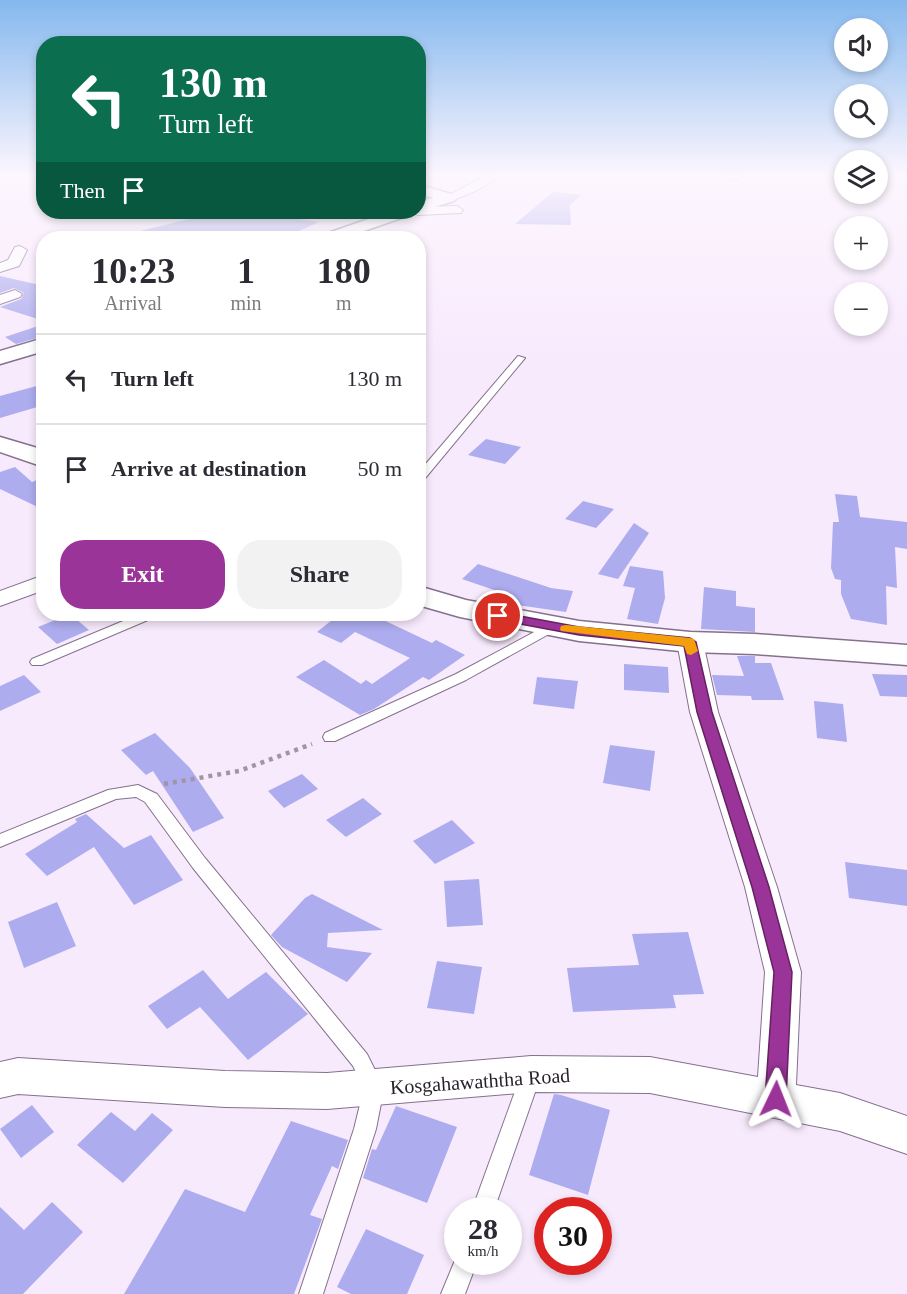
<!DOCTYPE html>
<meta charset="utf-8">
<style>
:root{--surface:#fff;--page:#f2f2f3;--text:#2b2b33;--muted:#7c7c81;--line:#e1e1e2;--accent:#9b3498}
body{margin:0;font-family:"Times New Roman",serif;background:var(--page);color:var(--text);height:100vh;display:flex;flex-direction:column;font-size:22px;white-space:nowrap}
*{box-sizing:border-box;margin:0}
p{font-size:20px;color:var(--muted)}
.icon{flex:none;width:33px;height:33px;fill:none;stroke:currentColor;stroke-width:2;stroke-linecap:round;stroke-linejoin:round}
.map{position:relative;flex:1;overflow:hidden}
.sheet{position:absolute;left:36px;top:231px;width:390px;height:390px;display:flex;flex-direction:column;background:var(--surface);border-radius:24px;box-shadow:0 3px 9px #0003}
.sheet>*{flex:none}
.banner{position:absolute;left:36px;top:36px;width:390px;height:183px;border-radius:24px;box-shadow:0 3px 9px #0003;background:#0b6e4f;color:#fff;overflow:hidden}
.controls{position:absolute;left:834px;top:18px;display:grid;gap:12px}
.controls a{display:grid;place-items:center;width:54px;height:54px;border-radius:50%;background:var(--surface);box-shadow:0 3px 9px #0003;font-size:30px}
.speed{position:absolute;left:444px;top:1197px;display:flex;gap:12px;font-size:30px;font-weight:700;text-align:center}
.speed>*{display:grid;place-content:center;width:78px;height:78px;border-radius:50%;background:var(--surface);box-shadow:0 3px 9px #0003;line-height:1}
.speed small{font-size:15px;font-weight:400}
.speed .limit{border:9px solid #d22;background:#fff;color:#111}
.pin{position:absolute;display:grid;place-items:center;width:51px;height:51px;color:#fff;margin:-26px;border:3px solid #fff;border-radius:50%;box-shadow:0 2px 6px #0007}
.me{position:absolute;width:66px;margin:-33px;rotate:2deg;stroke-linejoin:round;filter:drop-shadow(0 0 4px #0008)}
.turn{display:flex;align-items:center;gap:21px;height:126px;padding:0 24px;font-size:27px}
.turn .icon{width:78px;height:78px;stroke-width:2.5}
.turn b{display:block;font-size:42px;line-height:51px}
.then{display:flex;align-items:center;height:57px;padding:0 24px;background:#0003;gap:12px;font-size:22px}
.eta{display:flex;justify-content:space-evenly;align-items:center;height:102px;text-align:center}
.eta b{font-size:36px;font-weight:800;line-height:42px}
.cta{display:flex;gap:12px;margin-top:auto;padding:12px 24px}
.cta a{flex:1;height:69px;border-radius:24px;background:var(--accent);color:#fff;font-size:24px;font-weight:800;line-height:69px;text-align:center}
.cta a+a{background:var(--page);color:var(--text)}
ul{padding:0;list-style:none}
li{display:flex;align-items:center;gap:18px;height:90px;padding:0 24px;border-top:2px solid var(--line)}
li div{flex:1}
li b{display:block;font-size:22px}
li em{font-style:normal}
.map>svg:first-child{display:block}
.building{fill:#adacee}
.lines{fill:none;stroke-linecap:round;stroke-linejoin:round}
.lane-casing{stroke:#85708d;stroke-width:2}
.street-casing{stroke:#85708d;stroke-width:2}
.secondary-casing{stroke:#85708d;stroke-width:3}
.primary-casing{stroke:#85708d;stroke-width:3}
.path{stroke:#a195a5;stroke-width:4.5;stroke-dasharray:4 5;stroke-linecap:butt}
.lane{fill:#fff;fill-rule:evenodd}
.street{fill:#fff;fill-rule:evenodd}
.secondary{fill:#fff;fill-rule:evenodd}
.primary{fill:#fff;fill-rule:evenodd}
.route{fill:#9b3498;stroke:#652263;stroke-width:1.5}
.slow{fill:#f59e0b}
.labels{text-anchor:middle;stroke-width:4.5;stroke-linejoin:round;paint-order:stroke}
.near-street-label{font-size:20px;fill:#271f2a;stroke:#fff}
</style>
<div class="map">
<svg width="907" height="1294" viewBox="0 0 907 1294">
<rect width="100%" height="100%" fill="#f8eafd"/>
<g class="building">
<polygon points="553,192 581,195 570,205 571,225 515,224"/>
<polygon points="218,212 254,212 319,222 283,238 140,238 140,231"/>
<polygon points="0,276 44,286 44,321 0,307 21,299 24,293 14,288 0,293"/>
<polygon points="44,324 44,336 16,344 5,337"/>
<polygon points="44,384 44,405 0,418 0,396"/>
<polygon points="486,439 521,447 505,464 468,455"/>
<polygon points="15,467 32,482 44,477 44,510 0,489 0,472"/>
<polygon points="835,494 857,496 860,517 907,522 907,549 895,547 897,588 886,586 887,625 851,619 841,594 841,580 835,579 831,568 833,522 839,522"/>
<polygon points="583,501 614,509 596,528 565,519"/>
<polygon points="634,523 649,533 618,579 598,574"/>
<polygon points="478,564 551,588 573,591 566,612 510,604 490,598 497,591 462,579"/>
<polygon points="630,566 663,571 665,598 658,624 627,619 635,588 623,586"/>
<polygon points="704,587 736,591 736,606 755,608 755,632 701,629"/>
<polygon points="70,614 89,630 57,644 38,627"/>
<polygon points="318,614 379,614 375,616 432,643 436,640 465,655 429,680 423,677 374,709 360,715 296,677 324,660 361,684 366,680 372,684 410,658 355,632 341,643 317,632 332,620"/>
<polygon points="737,656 755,656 755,663 771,663 784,700 752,700 751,696 717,695 712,675 744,676"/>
<polygon points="624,664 668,667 669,693 624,690"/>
<polygon points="872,674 907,675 907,697 880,696"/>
<polygon points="24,675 41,692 0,711 0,686"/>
<polygon points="537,677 578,681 574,709 533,704"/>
<polygon points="814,701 843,704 847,742 817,738"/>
<polygon points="155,733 190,768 224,818 193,832 153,771 146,775 121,750"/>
<polygon points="610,745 655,751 650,791 603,783"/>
<polygon points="302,774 318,789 284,808 268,791"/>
<polygon points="363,798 382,814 346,837 326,820"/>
<polygon points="86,814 124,848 151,835 183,880 134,905 94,847 47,876 25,854 77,822 75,819"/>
<polygon points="452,820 475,843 435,864 413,841"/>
<polygon points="845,862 907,870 907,906 849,898"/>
<polygon points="479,879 483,925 447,927 444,881"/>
<polygon points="312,894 383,930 328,933 327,947 372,953 347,982 282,947 271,935 305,898"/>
<polygon points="57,902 76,946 24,968 8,922"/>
<polygon points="688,932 704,994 673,995 676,1008 573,1012 567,968 639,965 632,934"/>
<polygon points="437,961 482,967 474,1014 427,1008"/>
<polygon points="203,970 228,999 266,972 308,1014 248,1060 200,1007 167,1029 148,1006"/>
<polygon points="554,1094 561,1095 610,1110 588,1195 529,1175"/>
<polygon points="32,1105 54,1132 21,1158 0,1129"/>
<polygon points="396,1106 457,1127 427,1203 363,1178 372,1149 376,1150"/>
<polygon points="111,1112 135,1131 152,1113 173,1130 123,1183 77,1145"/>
<polygon points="291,1121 348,1140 338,1169 332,1166 310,1215 322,1219 294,1294 124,1294 185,1189 245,1212"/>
<polygon points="52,1202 83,1232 23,1294 0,1294 0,1207 24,1230"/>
<polygon points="366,1229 424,1255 407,1294 351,1294 337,1287"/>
</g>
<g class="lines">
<defs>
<g id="lane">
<polygon points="518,356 525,358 422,482 418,483 418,473"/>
<polygon points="140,614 156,614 155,617 42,665 32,665 30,662 32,659"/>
<polygon points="553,622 560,626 558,629 466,680 335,741 325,741 323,737 325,733 456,674"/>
<polygon points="138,785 157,794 205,858 367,1054 384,1088 376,1129 323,1294 299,1294 354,1129 364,1088 353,1066 193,868 145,802 136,797 116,799 0,847 0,834 108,790"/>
<polygon points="531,1066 538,1068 541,1075 494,1210 472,1210 521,1075 524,1068"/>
<polygon points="458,1253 458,1262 477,1262 465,1294 441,1294"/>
</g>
<g id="street">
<path d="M486,176h12c-7,9 -42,26 -53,24l-2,-2z"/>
<polygon points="725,176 741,176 742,177 736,180"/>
<polygon points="457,206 463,210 461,213 418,215 412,212 418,212 418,207"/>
<polygon points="20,246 27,250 19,266 0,272 0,263 8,260 15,247"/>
<polygon points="15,290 22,294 20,297 0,304 0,295"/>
<polygon points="44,575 44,590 0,606 0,591"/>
<polygon points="690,634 699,637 703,642 718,712 777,887 801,972 796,1085 840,1093 907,1116 907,1154 840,1131 650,1093 531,1092 327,1109 225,1107 18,1094 0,1098 0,1062 18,1058 225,1071 327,1073 531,1056 650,1057 758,1077 765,972 745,887 690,712 677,642 681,637"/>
</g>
<g id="secondary">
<polygon points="418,184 454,195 457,198 454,201 418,212 417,212 418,202 433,198 418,193"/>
<polygon points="389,212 412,212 410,215 344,238 323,238 325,234"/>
<polygon points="44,338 44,351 0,364 0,351"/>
</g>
<g id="primary">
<polygon points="0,437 44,450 44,467 0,452"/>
<polygon points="418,586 466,600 579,621 690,632 755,634 907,645 907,665 755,654 690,652 579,641 460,617 418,605"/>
</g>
</defs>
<use href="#lane" class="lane-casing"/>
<use href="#street" class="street-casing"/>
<use href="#secondary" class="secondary-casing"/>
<use href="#primary" class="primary-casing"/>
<polyline class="path" points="164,784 239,771 312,744"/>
<use href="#lane" class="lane"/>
<use href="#street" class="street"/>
<use href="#secondary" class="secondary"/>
<use href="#primary" class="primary"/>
</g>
<linearGradient id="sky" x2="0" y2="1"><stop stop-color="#85b8ee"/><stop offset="0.49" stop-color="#fcf6fe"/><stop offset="1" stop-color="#fcf6fe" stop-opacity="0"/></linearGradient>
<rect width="907" height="357" fill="url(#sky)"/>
<polygon class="route" points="498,612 579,627 690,638 696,642 712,712 769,887 792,972 786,1099 783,1106 776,1109 769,1106 765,1099 774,972 752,887 697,712 684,646 579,635 493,619 491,616 493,614"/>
<polygon class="slow" points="566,625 690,638 694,639 698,651 691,655 687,654 684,646 561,631 560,629 561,626"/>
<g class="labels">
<g class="near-street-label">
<text transform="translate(480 1081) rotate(-4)" y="7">Kosgahawaththa Road</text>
</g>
</g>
</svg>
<div class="controls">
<a><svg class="icon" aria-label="sound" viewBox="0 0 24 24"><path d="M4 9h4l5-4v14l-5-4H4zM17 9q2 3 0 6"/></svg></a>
<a><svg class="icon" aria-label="search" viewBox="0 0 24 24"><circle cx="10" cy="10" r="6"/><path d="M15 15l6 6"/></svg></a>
<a><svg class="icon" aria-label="layers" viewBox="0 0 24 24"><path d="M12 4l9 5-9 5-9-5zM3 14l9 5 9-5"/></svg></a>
<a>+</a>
<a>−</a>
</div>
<div class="speed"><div>28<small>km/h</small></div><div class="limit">30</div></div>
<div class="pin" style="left:498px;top:616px;background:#d93025"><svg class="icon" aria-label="arrive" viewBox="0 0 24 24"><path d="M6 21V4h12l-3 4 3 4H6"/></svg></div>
<svg class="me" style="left:776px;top:1099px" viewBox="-20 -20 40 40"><path d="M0-17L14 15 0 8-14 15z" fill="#9b3498" stroke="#fff" stroke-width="4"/></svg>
<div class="banner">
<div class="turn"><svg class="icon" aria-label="left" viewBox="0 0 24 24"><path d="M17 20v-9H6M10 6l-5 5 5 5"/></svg><div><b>130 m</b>Turn left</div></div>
<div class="then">Then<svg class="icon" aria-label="arrive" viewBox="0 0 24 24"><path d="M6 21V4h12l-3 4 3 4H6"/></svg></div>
</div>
<section class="sheet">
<div class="eta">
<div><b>10:23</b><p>Arrival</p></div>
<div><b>1</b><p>min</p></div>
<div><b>180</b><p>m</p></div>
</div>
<ul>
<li><svg class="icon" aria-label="left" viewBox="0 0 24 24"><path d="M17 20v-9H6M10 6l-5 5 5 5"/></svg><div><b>Turn left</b></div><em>130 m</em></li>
<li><svg class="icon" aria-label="arrive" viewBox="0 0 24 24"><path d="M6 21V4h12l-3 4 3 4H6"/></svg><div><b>Arrive at destination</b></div><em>50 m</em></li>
</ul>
<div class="cta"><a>Exit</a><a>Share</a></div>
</section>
</div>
